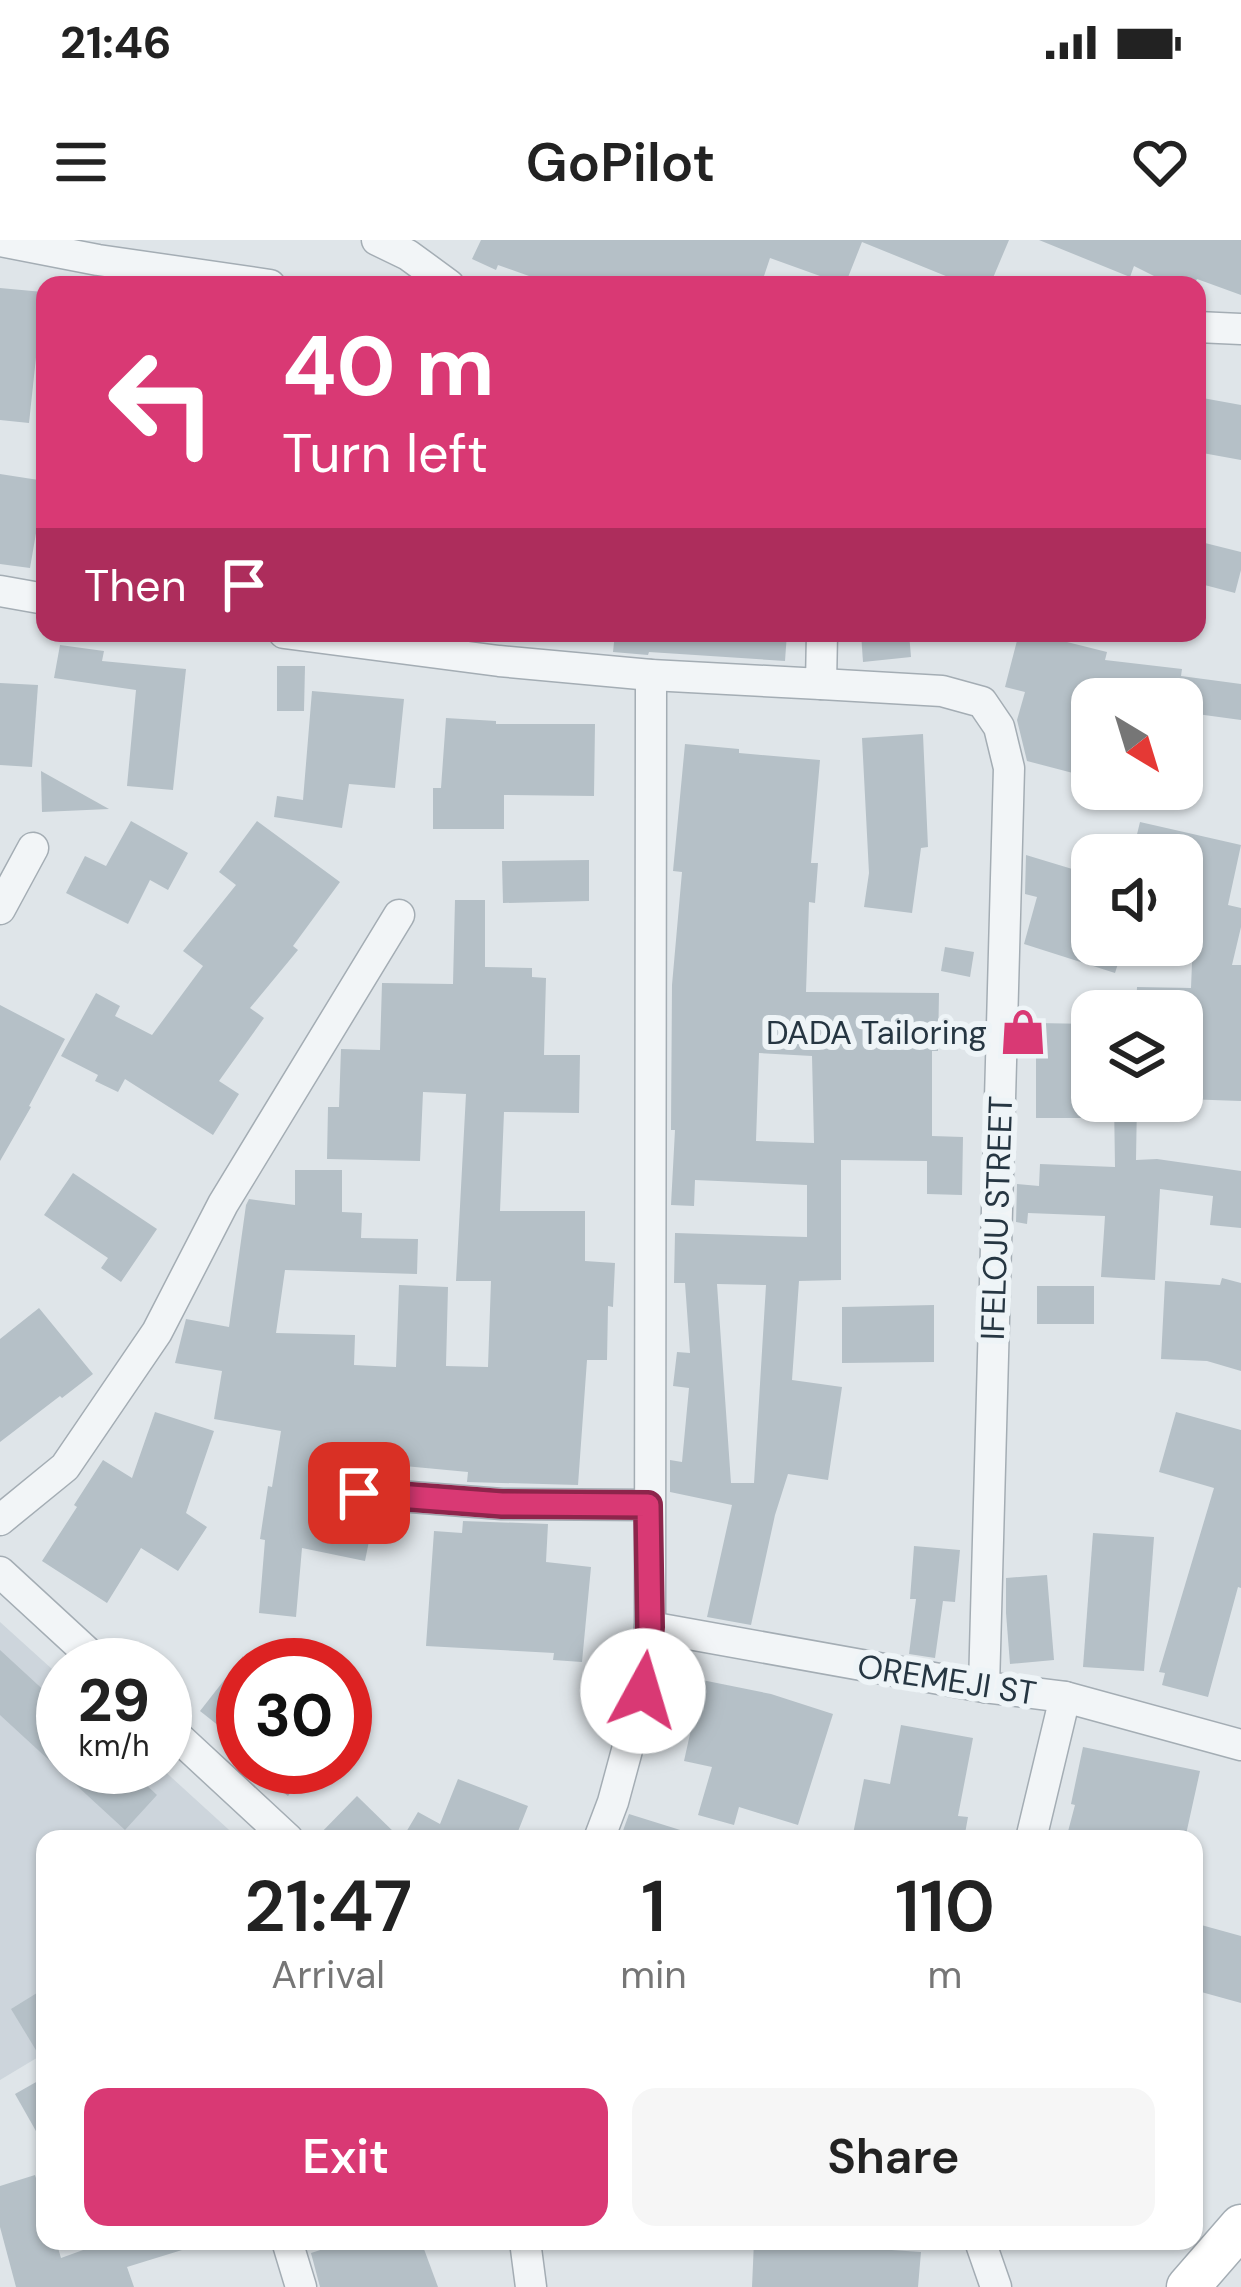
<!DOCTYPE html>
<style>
:root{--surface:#fff;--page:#f6f6f6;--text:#222;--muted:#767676;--accent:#d93974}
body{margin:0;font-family:"DM Sans",sans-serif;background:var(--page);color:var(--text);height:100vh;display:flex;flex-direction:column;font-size:45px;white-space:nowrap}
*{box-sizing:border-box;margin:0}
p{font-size:39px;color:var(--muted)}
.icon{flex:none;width:66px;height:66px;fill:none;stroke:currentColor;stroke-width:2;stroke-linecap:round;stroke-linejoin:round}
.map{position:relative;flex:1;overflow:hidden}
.drawer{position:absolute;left:36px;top:1590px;width:1167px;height:420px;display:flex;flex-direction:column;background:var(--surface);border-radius:24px;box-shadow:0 3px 9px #0004}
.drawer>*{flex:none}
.guide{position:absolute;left:36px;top:36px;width:1170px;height:366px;border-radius:24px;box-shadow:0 3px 9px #0004;background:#d93974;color:#fff;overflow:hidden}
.needle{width:78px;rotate:142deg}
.controls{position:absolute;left:1071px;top:438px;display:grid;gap:24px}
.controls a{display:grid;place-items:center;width:132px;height:132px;border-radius:24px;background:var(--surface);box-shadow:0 3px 9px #0004;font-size:60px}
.speed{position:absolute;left:36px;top:1398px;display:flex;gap:24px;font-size:60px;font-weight:700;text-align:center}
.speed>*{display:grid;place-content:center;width:156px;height:156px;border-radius:50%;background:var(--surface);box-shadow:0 3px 9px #0004;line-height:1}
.speed small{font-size:30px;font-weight:400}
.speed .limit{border:18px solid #d22;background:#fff;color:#111}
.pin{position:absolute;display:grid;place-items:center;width:102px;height:102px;color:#fff;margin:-51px;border-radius:24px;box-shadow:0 6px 18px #0006}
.me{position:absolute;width:132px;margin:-66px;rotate:6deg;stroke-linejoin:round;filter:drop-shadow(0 0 9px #0008)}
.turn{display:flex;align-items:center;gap:42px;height:252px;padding:0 48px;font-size:54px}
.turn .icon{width:156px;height:156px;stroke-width:2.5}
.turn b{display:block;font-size:84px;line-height:102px}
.then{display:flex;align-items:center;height:114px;padding:0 48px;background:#0003;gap:24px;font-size:45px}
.eta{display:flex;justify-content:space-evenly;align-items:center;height:204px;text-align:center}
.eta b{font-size:72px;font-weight:600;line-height:84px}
.action{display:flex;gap:24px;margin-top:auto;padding:24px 48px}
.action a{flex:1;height:138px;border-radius:24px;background:var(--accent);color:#fff;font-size:48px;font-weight:600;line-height:138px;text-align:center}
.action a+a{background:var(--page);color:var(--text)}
.status{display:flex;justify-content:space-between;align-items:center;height:84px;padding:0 60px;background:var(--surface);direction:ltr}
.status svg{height:33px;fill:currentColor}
header{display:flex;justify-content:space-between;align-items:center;height:156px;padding:0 48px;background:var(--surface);font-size:54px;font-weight:600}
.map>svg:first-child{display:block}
.built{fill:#cdd5dc}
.building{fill:#b5c0c7;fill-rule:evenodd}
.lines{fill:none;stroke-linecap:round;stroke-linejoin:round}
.street-casing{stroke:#a4adb4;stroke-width:33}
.secondary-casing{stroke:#a4adb4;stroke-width:45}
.street{stroke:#f2f5f7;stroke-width:30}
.secondary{stroke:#fff;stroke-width:42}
.route-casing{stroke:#8d254b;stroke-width:30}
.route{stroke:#d93974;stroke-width:21}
.labels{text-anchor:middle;stroke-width:12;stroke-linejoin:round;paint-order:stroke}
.poi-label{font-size:33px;fill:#263642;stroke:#eef4f7;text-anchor:end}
.street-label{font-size:33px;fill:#263642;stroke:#eef4f7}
</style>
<div class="status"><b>21:46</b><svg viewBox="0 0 49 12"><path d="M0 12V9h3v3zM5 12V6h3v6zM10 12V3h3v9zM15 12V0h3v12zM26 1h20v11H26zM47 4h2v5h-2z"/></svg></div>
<header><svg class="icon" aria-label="menu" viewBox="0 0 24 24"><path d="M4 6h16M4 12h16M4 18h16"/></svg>GoPilot<svg class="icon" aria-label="heart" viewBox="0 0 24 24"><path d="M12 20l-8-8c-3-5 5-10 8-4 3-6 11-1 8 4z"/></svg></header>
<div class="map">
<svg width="1241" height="2047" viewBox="0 0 1241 2047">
<rect width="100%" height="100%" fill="#dfe5e9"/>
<polygon class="built" points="0,1382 63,1439 63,1527 160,1527 239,1599 45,1599 45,1813 0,1840"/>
<g class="building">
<polygon points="481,0 1009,0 990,45 968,45 862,2 845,45 770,18 761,45 567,45 545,37 543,41 498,25 496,30 472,19"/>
<polygon points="1039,0 1241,0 1241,55 1197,39 1194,45 1172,45 1134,26 1130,37"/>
<polygon points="0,48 43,52 29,183 0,180"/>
<polygon points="1197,157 1241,165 1241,220 1197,212"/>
<polygon points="0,234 45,241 30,328 0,324"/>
<polygon points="1197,301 1241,312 1241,330 1235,353 1197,343"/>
<polygon points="615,393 787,393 785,421 649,412 648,415 613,412"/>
<polygon points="861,393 909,393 911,417 863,422"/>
<polygon points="1019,393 1031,393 1107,412 1105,420 1182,429 1181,436 1241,444 1241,480 1182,472 1182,459 1092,459 1092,538 1027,521 1017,480 1025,452 1005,447"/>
<polygon points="60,405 104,411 102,421 186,429 173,550 127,546 136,450 54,438"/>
<polygon points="277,426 305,426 304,471 277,471"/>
<polygon points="0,443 38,445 32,527 0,525"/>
<polygon points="312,451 404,459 395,548 349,544 342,588 274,577 277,556 303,560"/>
<polygon points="446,478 496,481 496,484 595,484 594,556 504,555 504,589 433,589 433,548 441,548"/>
<polygon points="923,494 928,607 921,608 912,673 864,667 869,633 862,498"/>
<path d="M685,504l54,5v4l81,7 -9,103h7l-3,40 -6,-1 -3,90 133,1 -1,58h-6v85l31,1 -1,58 -35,-1v-33l-86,-1v120l-42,1 -7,99 50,7 -14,93 -40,-6 -13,41 -24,110 -44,-8 25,-112 -62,-13v-32l12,2 7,-74 -16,-2 4,-34 13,1 -5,-70h-11l1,-50 132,4v-52l-112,-5 -1,26 -23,-1 4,-75h-4l1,-145 10,-113 -9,-1zM759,813l53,3 2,87 -58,-2zM717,1044l49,1 -12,198h-23z"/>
<polygon points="41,531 109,569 42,572"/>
<polygon points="131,581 188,613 168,650 150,640 128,684 66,653 85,616 106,626"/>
<polygon points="257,581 340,642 293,706 298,710 250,768 264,778 219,841 239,854 213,895 125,839 118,852 95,841 98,835 61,816 96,753 120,766 115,776 152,795 203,726 183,711 236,645 219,632"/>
<polygon points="1140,582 1241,605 1228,665 1241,668 1241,687 1232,725 1241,725 1241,861 1184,859 1187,771 1136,771 1137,747 1191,748 1193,698 1182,695 1182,615 1132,615"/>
<polygon points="1026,615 1092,635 1092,705 1124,705 1115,733 1024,704 1037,657 1025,654"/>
<polygon points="589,620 589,661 503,663 502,621"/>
<polygon points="455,660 485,660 485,727 532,728 532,737 546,738 544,815 580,815 579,873 504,872 500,971 585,971 585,1021 615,1023 613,1067 608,1066 607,1120 587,1120 578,1245 467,1242 468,1232 330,1219 323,1271 373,1281 365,1321 302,1308 296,1377 259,1373 265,1300 260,1299 268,1246 272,1247 281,1191 214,1179 222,1131 175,1123 186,1079 229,1087 246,965 249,959 295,965 295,930 342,930 342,972 362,973 361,998 418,999 417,1034 285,1030 276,1093 355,1095 354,1125 396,1127 399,1045 448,1047 446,1126 488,1127 491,1041 456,1041 466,854 423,852 420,921 327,919 328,867 339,867 341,809 380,810 382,743 453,744"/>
<polygon points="945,707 974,712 970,737 941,731"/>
<polygon points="0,765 65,799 29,866 31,867 0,921"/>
<polygon points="1036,783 1092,784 1092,878 1036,878"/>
<polygon points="1114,861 1137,861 1136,920 1157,919 1241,931 1241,988 1210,985 1213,956 1160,949 1155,1040 1101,1037 1105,976 1028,973 1027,984 1016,982 1017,944 1039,946 1040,924 1115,927"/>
<polygon points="73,933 157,989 121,1042 101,1028 108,1018 44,975"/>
<polygon points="1222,1038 1241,1043 1241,1131 1207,1121 1161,1119 1165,1041 1220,1045"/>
<rect x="1037" y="1046" width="57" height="38"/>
<polygon points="934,1065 934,1122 842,1123 842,1067"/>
<polygon points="39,1068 93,1134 62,1158 60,1156 0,1202 0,1099"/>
<polygon points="155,1172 214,1191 186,1273 207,1287 178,1331 141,1308 107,1363 42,1321 77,1267 74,1265 103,1220 132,1238"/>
<polygon points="1176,1172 1241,1190 1241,1348 1238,1347 1208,1457 1162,1445 1165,1433 1159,1432 1214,1248 1159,1232"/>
<polygon points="463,1281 548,1284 546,1322 591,1327 582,1422 553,1420 554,1413 426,1406 434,1291 462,1293"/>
<polygon points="1093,1293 1154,1297 1144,1431 1083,1427"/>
<polygon points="914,1306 960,1310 955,1362 943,1361 935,1418 909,1414 916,1359 910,1359"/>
<polygon points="1047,1335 1054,1420 1010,1424 1006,1373 1006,1338"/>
<polygon points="0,1410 63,1468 63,1527 127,1527 157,1555 125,1590 0,1475"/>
<polygon points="243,1416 243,1505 200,1471"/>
<polygon points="702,1440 771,1454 833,1474 798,1585 739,1567 734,1585 698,1575 712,1527 684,1521"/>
<polygon points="901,1485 973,1498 958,1576 968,1577 964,1599 852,1599 864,1539 890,1544"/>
<polygon points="1083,1507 1200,1531 1185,1599 1066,1599 1075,1565 1071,1564"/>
<polygon points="249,1527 309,1527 288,1556"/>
<polygon points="458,1539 528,1566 515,1599 402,1599 418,1572 440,1584"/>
<polygon points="357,1556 401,1599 315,1599"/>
<polygon points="629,1574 693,1594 692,1599 620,1599"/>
<polygon points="1194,1683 1241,1696 1241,1763 1194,1750"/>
<polygon points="45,1748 45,1825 11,1769"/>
<polygon points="45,1837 45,1907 15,1854"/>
<polygon points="35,1935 45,1965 45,2001 56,2001 61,2018 108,2001 194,2001 195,2006 127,2027 134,2047 16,2047 0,1987 0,1946"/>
<polygon points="348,2001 421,2001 438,2047 320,2047 311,2013"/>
<polygon points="754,2001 864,2001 862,2008 921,2012 918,2047 752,2047"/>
</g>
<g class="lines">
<defs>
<g id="street">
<polyline points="377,0 408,15 449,45"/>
<polyline points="0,1 98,20 270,45"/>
<polyline points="1197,87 1241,89"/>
<polyline points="0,351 45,359"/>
<polyline points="284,393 499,421 651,435 821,444 822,393"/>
<polyline points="821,444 942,451 982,462 999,487 1009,528 984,1447"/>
<polyline points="0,669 33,608"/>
<polyline points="359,1253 502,1264 648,1265"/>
<polyline points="0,1280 65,1227 157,1092 223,964 399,675"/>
<polyline points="0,1332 101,1425"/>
<polyline points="650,1387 984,1447 1065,1457 1241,1505"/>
<polyline points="165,1485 288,1599"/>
<polyline points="599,1599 613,1562 643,1451 650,1387 651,435"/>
<polyline points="1031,1599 1065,1457"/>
<polyline points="287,2001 301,2047"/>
<polyline points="525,2001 531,2047"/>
<polyline points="980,2001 996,2047"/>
</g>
<polyline id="secondary" points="1188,2047 1241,1986"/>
</defs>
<use href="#street" class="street-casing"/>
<use href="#secondary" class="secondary-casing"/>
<use href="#street" class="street"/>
<use href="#secondary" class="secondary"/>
</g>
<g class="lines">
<defs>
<polyline id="route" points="359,1253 502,1264 648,1265 650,1387 643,1451"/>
</defs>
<use href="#route" class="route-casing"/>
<use href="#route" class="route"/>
</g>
<defs>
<symbol id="shop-bare" viewBox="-9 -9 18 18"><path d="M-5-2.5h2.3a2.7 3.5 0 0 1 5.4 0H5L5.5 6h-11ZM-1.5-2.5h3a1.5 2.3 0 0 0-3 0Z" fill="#d93974" stroke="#eef4f7" stroke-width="2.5" paint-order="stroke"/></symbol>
</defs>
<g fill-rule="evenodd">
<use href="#shop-bare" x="990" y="759" width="66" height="66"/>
</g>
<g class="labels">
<g class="poi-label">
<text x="987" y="804">DADA Tailoring</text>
</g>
<g class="street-label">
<text transform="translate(996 978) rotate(-88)" y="12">IFELOJU STREET</text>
<text transform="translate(947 1439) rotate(9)" y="12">OREMEJI ST</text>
</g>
</g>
</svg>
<div class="controls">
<a><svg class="needle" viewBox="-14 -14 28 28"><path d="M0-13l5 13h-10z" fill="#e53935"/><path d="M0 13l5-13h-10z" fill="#767676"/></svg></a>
<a><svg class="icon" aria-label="sound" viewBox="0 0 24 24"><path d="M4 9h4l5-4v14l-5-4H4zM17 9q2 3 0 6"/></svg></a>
<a><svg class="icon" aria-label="layers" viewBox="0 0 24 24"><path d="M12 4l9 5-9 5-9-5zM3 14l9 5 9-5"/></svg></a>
</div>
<div class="speed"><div>29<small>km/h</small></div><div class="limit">30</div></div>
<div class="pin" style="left:359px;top:1253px;background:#d93025"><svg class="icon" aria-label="arrive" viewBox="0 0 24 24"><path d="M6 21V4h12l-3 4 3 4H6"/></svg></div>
<svg class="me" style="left:643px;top:1451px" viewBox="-20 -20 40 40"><circle r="19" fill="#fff"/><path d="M0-13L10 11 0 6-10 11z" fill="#d93974"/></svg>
<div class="guide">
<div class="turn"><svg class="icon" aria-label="left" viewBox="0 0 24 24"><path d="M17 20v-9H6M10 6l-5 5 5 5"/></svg><div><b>40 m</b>Turn left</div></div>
<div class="then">Then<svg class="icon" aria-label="arrive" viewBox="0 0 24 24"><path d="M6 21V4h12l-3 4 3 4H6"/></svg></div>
</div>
<section class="drawer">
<div class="eta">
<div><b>21:47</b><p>Arrival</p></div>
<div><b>1</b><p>min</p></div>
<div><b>110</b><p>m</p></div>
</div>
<div class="action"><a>Exit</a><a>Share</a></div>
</section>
</div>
